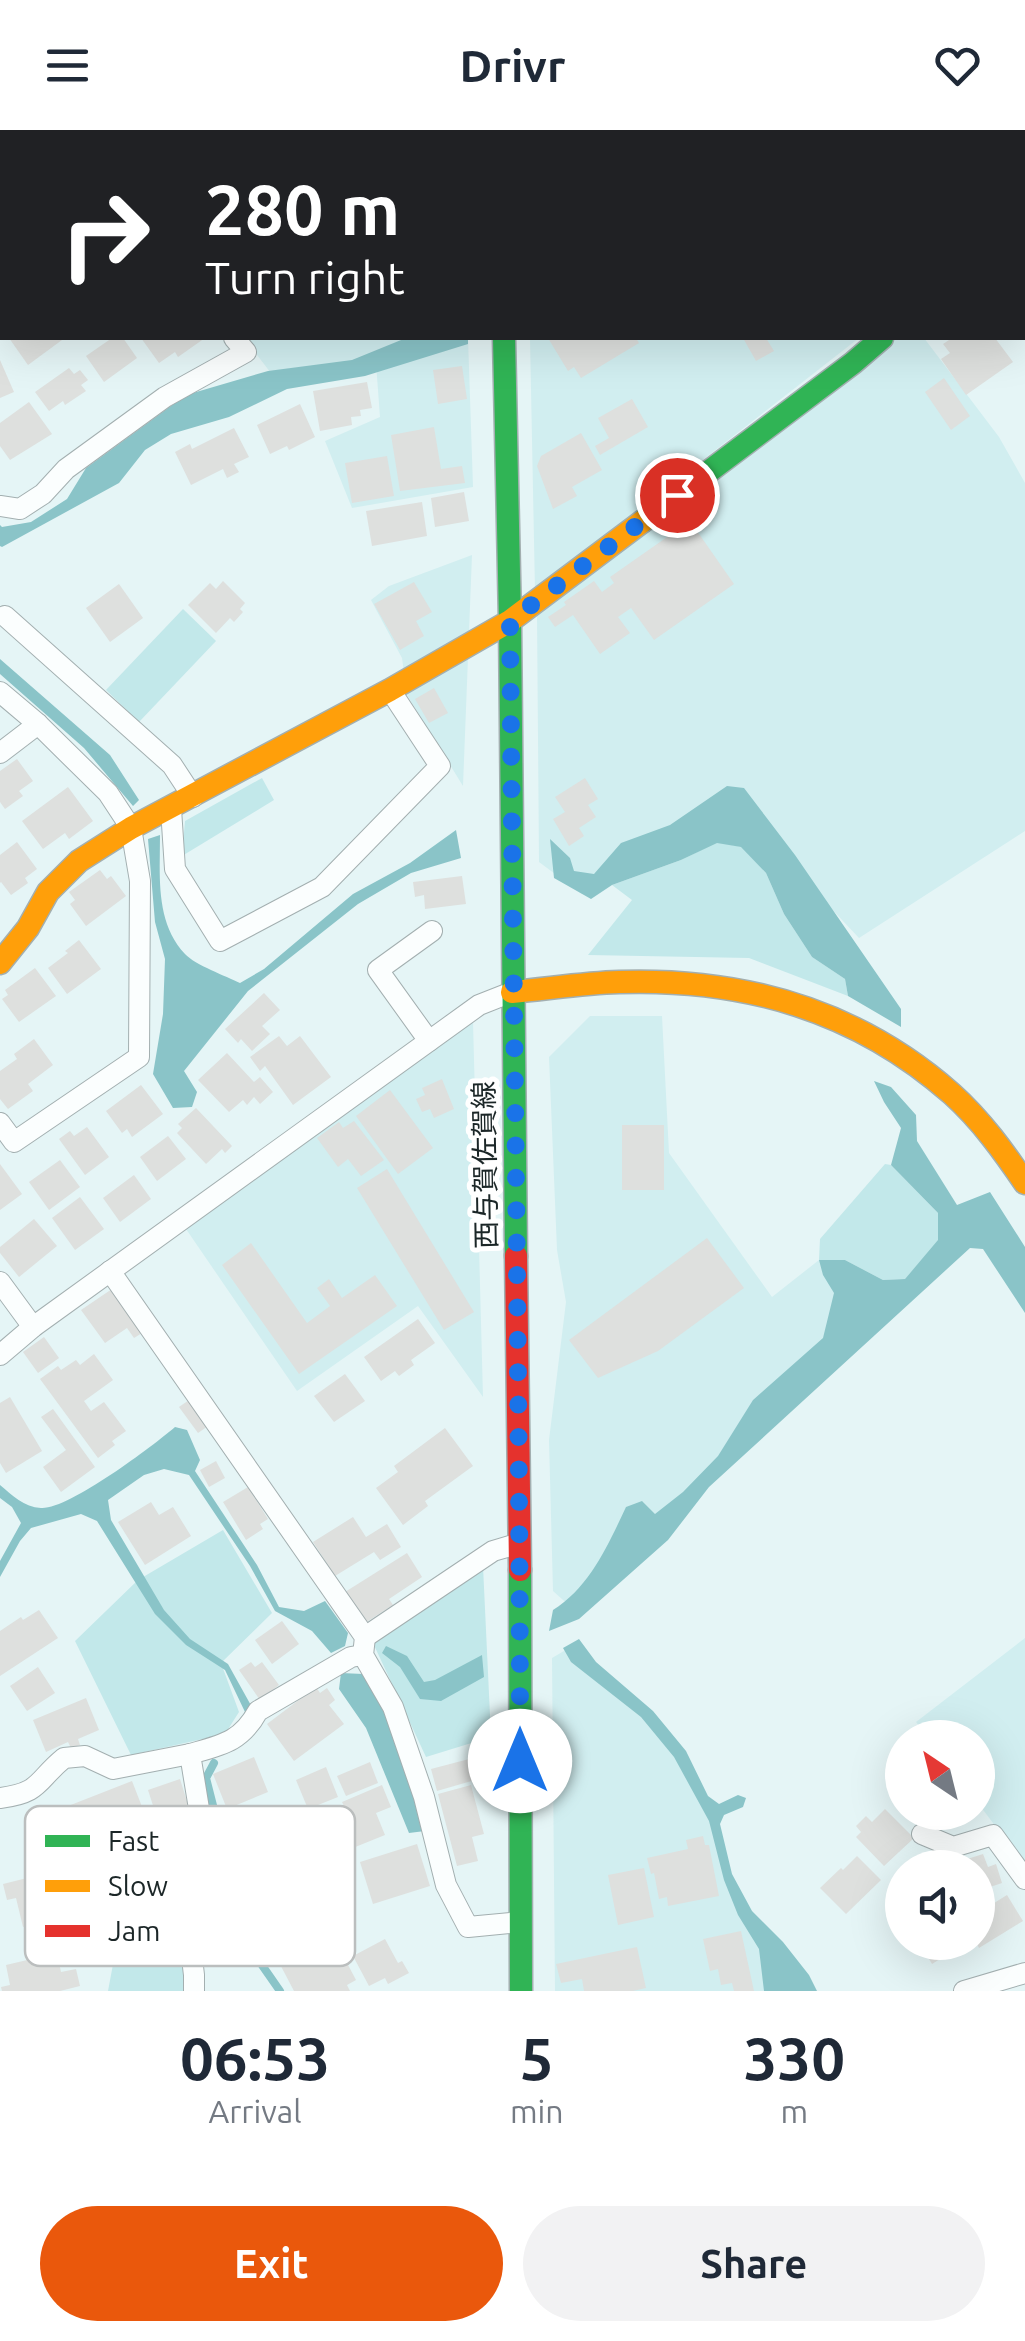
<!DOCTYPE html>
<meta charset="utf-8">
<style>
:root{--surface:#fff;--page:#f2f2f3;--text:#1f2937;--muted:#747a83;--accent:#ea580c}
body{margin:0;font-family:Ubuntu,"Noto Sans JP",sans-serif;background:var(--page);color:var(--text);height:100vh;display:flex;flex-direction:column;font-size:38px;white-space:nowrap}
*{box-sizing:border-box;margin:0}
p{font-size:32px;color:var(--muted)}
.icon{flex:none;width:55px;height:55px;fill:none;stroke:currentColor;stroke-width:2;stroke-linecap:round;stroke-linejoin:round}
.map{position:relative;height:1861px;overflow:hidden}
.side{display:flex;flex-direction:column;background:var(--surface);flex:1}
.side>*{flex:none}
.top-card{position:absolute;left:0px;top:0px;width:1025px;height:210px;box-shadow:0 10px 40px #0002;background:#202124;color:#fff;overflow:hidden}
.needle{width:65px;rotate:325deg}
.buttons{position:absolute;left:885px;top:1590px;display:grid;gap:20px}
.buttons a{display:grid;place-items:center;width:110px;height:110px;border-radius:50%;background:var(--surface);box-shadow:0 10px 40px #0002;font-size:50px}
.pin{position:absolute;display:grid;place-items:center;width:85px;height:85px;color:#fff;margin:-42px;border:5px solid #fff;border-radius:50%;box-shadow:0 2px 10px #0007}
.me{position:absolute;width:110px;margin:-55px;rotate:0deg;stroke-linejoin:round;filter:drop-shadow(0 0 8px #0008)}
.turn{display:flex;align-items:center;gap:35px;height:210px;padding:0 40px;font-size:45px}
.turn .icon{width:130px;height:130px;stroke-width:2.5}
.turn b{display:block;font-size:70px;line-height:85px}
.eta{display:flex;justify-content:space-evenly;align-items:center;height:170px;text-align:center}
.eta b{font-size:60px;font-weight:700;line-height:70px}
.cta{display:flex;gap:20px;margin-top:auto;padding:20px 40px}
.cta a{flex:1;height:115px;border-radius:60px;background:var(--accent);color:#fff;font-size:40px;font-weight:700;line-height:115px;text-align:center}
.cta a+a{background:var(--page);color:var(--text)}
header{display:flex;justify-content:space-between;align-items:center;height:130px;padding:0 40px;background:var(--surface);font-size:45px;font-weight:700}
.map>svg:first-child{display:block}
.built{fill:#d1eef0}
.green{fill:#c2e8ea}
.water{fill:#8ac4c8}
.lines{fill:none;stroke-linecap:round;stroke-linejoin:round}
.stream{stroke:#8ac4c8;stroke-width:8}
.building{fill:#dee0de}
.street-casing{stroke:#a3afb0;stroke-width:22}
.fast-casing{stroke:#a3afb0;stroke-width:25}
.slow-casing{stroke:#a3afb0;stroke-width:25}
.jam-casing{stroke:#a3afb0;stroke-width:25}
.street{stroke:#fbfefe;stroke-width:20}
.fast{stroke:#30b455;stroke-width:22}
.slow{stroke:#ff9f0a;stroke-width:22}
.jam{stroke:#e5322d;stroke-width:22}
.route{stroke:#1a73e8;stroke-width:18;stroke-dasharray:0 32.4}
.labels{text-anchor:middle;stroke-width:10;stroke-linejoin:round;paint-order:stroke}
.street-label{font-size:28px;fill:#1b2627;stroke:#fff}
.key{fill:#fff;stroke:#bbbebe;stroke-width:2.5}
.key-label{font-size:28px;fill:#1b2627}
</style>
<header><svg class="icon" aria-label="menu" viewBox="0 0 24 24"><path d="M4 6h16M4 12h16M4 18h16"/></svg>Drivr<svg class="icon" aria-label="heart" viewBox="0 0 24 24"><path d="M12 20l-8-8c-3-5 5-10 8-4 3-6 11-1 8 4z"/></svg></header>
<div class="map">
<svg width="1025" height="1861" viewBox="0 0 1025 1861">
<rect width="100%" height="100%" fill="#e5f5f6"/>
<g class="built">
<polygon points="244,208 468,208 473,357 352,378 325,311 380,287 376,233 277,251"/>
<polygon points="530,208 859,208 535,461"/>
<polygon points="892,208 924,208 999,307 1025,353 1025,701 859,808 731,672 582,764 539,732 537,485"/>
<polygon points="472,425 463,656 407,565 402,528 371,470 389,456"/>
<polygon points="590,886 662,886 669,1023 772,1167 819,1130 875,1187 572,1478 553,1461 549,1310 566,1172 557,1120 549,927"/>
<polygon points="473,892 483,1267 418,1176 297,1261 186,1099"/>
<polygon points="1025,1508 1025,1736 978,1673 978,1608 928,1607 916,1592"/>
<polygon points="569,1518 660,1601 713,1687 734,1765 788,1861 555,1861 552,1528"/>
</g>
<g class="green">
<polygon points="183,479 216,511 139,592 106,560"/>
<polygon points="262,648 274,670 182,726 185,691"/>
<polygon points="717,712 742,717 766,743 784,784 812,827 845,849 848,866 749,828 588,825 632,770 612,755 681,730"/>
<polygon points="885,1034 891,1035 938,1083 939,1110 905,1149 883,1150 845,1130 819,1130 820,1109"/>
<polygon points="223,1400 272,1483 221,1533 239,1582 225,1604 131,1625 75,1511 138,1450"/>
<polygon points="483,1436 491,1607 426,1627 373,1513"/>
<polygon points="183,1785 190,1861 108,1861 119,1802"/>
</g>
<g class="water">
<polygon points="406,208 468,208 468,214 365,246 287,259 229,287 171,304 145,320 119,353 2,417 0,416 0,395 2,397 31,392 67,369 86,338 186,265 268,241 352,230"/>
<polygon points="0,529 110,625 139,670 133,676 84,618 0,544"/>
<polygon points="727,656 744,658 795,725 901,879 901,897 848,866 845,849 812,827 784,784 766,743 741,717 717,713 681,730 612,755 591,769 554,748 550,709 570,728 574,741 594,744 621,713 670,695"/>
<path d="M456,700l5,28 -50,15 -53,31 -110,87 -64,80 13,21 -5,15 -19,1 -20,-34 10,-60 2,-55 -10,-37 -7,-83 12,-4c0,41 -5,87 25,119 10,11 41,22 55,29l24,-14 89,-75 57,-31z"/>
<path d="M874,951l17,6 25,28 1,26 40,64 33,-13 35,55v66l-42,-64 -13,-1 -261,239 -41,53 -89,79 -30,12 4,-21c37,-23 55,-65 73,-103l16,-6 13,13 28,-22 35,-36 35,-56 70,-62 11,-45 -11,-18 -4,-15h26l38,20 22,-1 33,-39v-27l-47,-48 10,-37 -17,-26z"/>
<path d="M175,1297l12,3 13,30 -5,11 62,94 22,42 25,4 21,-10 23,32 -3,13 -14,7 -19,-22 -37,-20 -25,-45 -61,-91 -25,-6 -20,6 -36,25 3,20 53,90 26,29 38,25 25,45 -20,19 12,-16 -20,-42 -39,-25 -31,-31 -58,-93 -16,-7 -50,14 -11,13 -20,36v-16l21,-38 -9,-16 -12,-9v-13c12,10 24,22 41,23 27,2 112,-62 134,-81z"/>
<polygon points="579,1509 596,1532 653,1581 686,1621 708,1666 719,1674 738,1665 746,1668 743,1677 724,1685 720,1694 732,1744 752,1781 783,1812 809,1845 817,1861 764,1861 759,1819 738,1785 724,1750 709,1691 674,1627 641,1587 571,1532 563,1518"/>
<polygon points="386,1516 407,1526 424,1552 435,1550 482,1525 484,1547 441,1571 420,1569 400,1537 382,1523"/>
<polygon points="341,1543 363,1544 384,1575 425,1701 409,1703 366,1598 339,1559"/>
</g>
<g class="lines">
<g class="stream">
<polyline points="214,1633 206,1648 218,1695 232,1733"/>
<polyline points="247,1805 248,1815 280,1861"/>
</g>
</g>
<g class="building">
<polygon points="9,208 60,208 62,210 28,235"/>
<polygon points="112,208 123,208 137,228 104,252 86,226"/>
<polygon points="141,208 205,208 178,227 175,222 159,233"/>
<polygon points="548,208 636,208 639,213 581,248 574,237 568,241"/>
<polygon points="743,208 766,208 774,221 756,231"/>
<polygon points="952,208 995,208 1013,232 966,265 941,229 950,223 943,214"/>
<polygon points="0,230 14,262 0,268"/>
<polygon points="462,236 467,269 438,274 433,240"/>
<polygon points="69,238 74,244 80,240 88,250 81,255 86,261 65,275 63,271 49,281 35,262"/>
<polygon points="944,248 970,286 951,300 925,262"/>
<polygon points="367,252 372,278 360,280 361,286 351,287 352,295 320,301 313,261"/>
<polygon points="632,269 648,297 600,325 595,316 609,308 598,288"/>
<polygon points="29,272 52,304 10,330 0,316 0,293"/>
<polygon points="300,274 315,307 289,320 287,316 270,324 257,295"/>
<polygon points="434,297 441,339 462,336 465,353 400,361 391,305"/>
<polygon points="234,298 249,327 234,334 239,342 227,348 223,339 191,355 175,322 190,314 192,319"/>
<polygon points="581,303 602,340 572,357 577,366 553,379 537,336 541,326"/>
<polygon points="387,326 394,366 352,373 345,333"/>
<polygon points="464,362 469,391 435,397 431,368"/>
<polygon points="422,372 427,406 372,416 366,381"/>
<polygon points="690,391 734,454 654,510 631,478 618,487 630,503 600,524 573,485 555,497 548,487 566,475 564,472 594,451 602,462 614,453 610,447"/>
<polygon points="223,451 245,473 240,479 243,482 234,492 230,488 216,503 188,475 210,453 216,459"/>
<polygon points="414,452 432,482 416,491 424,506 400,520 374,474"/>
<polygon points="119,454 143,488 110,512 86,478"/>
<polygon points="434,558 448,583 429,593 415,569"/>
<polygon points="17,629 33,651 19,661 23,666 5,679 0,672 0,641"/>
<polygon points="585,648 598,669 588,675 596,687 579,698 584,706 569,716 553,689 565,682 555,667"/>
<polygon points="68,657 93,691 69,709 65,703 43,719 22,691"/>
<polygon points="17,712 37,739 25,748 28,753 11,765 1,752 0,753 0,725"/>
<polygon points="100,740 107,749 111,746 126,766 86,796 70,774 75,770 69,762"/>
<polygon points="462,746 466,774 425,779 424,765 415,767 413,752"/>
<polygon points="79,810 101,839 67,864 48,838 68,823 65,821"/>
<polygon points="35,838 56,866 19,892 2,869 8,865 5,860"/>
<polygon points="264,863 280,880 262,896 270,904 252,921 241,909 238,913 225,899"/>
<polygon points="279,906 287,916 300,906 331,947 293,975 265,936 260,941 250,927"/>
<polygon points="34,909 53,935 28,954 33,961 8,979 0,969 0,941 17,929 14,924"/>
<polygon points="227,923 254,952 260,947 273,962 260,974 254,967 247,975 243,970 229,982 198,950"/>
<polygon points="442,949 454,979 434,988 430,979 422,982 416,969 425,965 422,958"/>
<polygon points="141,955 163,984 132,1007 127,999 122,1003 106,981"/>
<polygon points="390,960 433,1018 398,1044 356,986"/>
<polygon points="196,978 232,1016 225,1023 222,1019 206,1034 177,1003 182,998 178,994"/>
<polygon points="354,991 384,1030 361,1046 348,1029 338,1037 317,1008 339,992 343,998"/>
<rect x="622" y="995" width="42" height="65"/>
<polygon points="87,997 109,1027 85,1045 59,1009 70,1001 74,1006"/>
<polygon points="168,1006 186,1029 157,1051 140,1027"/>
<polygon points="60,1030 80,1057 49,1080 29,1052"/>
<polygon points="0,1034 22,1064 0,1080"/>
<polygon points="387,1039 474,1182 444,1200 357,1058"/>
<polygon points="134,1045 151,1069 120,1092 103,1068"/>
<polygon points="80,1067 104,1099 75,1120 52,1088"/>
<polygon points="34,1089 57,1116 19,1147 0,1123 0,1117"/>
<polygon points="707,1108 744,1158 658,1221 598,1248 569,1210"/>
<polygon points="251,1113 307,1193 330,1176 317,1158 329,1149 342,1168 375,1145 397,1176 299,1244 222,1135"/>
<polygon points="112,1159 142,1203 134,1208 127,1198 105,1213 81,1180"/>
<polygon points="418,1189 435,1213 411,1230 414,1235 399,1246 395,1241 381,1251 364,1227"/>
<polygon points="44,1207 59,1228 38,1243 23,1222"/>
<polygon points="94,1224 113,1250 84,1271 91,1281 104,1272 126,1301 112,1311 115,1315 98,1328 40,1249 58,1236 61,1240 76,1230 80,1235"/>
<polygon points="345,1244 365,1271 334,1292 314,1266"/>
<polygon points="10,1267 42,1321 6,1343 0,1333 0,1273"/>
<polygon points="192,1268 211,1294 198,1303 179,1277"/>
<polygon points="53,1279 95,1337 61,1362 43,1337 66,1320 41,1287"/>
<polygon points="445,1298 473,1336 425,1371 428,1376 403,1395 376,1358 398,1342 394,1336"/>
<polygon points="216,1331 225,1348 209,1357 200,1340"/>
<polygon points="248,1357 268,1389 260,1394 263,1399 246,1410 223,1372"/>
<polygon points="151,1372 159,1385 173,1377 191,1406 145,1435 118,1392"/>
<polygon points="353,1387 366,1407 387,1394 401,1417 380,1430 374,1422 335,1446 313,1412"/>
<polygon points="407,1423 422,1447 389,1469 393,1475 365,1493 345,1462"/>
<polygon points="39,1480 58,1508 0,1546 0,1501 21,1487 23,1490"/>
<polygon points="282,1491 299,1514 272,1534 255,1510"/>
<polygon points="251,1532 255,1537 262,1532 279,1555 260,1570 239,1540"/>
<polygon points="38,1537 55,1563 27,1581 10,1556"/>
<polygon points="316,1557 320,1563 327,1558 335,1570 329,1575 344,1594 294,1631 267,1594"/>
<polygon points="86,1568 99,1600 78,1609 80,1615 71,1618 68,1612 46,1622 33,1590"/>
<polygon points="254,1627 268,1662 227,1679 213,1644"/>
<polygon points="469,1629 475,1650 437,1661 431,1639"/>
<polygon points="370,1632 378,1653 346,1666 337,1646"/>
<polygon points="326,1637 338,1667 308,1679 296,1650"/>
<polygon points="180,1649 191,1684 159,1694 148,1660"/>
<polygon points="132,1651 146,1687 115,1699 117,1703 78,1718 63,1678"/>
<polygon points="382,1655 391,1677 376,1683 385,1705 333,1726 317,1689 345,1678 342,1672"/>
<polygon points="471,1655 484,1704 472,1707 478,1731 457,1736 438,1664"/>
<polygon points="885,1679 914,1708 884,1736 856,1707 861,1702 856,1696 866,1686 872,1692"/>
<polygon points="703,1706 705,1715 709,1715 719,1766 668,1776 667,1767 659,1769 654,1743 651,1744 647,1728 688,1719 686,1710"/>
<polygon points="417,1714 430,1756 373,1774 360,1732"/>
<polygon points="934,1719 951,1738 915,1738"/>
<polygon points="983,1724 988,1737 996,1734 1002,1753 978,1761 978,1738 963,1738 961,1731"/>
<polygon points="857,1726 881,1750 846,1784 820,1758 841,1738 843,1740"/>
<polygon points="644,1738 654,1787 618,1795 608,1745"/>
<polygon points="35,1746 46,1791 23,1797 16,1768 7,1770 3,1754"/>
<polygon points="1007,1765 1023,1791 979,1818 976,1812 978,1783"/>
<polygon points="311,1801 322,1823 328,1820 337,1837 347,1833 356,1850 347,1855 350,1861 294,1861 273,1821"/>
<polygon points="741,1801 754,1861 734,1861 732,1853 721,1855 718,1839 710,1841 703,1809"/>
<polygon points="385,1809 398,1833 402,1831 409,1843 388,1854 385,1848 369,1856 353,1826"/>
<polygon points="919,1812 967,1812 932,1834"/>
<polygon points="637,1817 646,1858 633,1861 584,1861 582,1849 561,1853 556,1834"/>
<polygon points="57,1823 61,1842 76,1839 80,1856 60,1861 2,1861 1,1857 10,1855 6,1835"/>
</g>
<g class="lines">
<defs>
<g id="street">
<polyline points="12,2 13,0"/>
<polyline points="224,2 227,0"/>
<polyline points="0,29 2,24"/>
<polyline points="1022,83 1025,81"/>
<polyline points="0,167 2,166"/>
<polyline points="0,376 20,379 43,364 66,339 165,267 246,222 234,208"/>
<polyline points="5,486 172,635 193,667"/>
<polyline points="0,562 38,594 108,663 131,698 140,751 139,927 14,1012 0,993"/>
<polyline points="0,623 38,594"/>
<polyline points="171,679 175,739 220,811 322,757 440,636 390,560"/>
<polyline points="429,911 378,840 432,801"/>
<polyline points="110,1141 365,1507 363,1525 393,1577 424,1667 446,1755 468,1797 520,1792"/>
<polyline points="0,1152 33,1197"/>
<polyline points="0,1225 33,1197 479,875 512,862"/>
<polyline points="365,1507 493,1421 520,1413"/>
<path d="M0,1668c41,-5 36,-17 64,-40l21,-2 28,13 77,-15"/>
<polyline points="922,1704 953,1717 993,1705 1025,1749"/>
<path d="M194,1861v-16l-13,-109 21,-39 -12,-73c32,-9 51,-12 68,-43l93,-54 12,-2"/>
<polyline points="964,1861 1025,1843"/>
</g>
<g id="fast">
<polyline points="494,0 494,2"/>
<polyline points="504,208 510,491 516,1126"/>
<polyline points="643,391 853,233 882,208"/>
<polyline points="520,1440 521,1861"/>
</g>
<g id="slow">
<polyline points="0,833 28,798 48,762 79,731 131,698 390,560 510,491 643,391"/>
<path d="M512,862c35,-3 71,-9 107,-10 126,-4 238,28 333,112 29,26 52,58 73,89"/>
</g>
<polyline id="jam" points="516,1126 520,1440"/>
</defs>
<use href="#street" class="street-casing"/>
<use href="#fast" class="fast-casing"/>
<use href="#slow" class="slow-casing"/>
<use href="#jam" class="jam-casing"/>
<use href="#street" class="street"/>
<use href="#fast" class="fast"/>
<use href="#slow" class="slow"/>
<use href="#jam" class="jam"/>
</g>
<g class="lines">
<path class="route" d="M520,1631c0,-380 -7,-760 -10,-1140l167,-126"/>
</g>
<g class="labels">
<g class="street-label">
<text transform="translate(485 1035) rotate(-91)" y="10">西与賀佐賀線</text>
</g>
</g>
<rect x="25" y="1676" width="330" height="160" rx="15" class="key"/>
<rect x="45" y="1705" width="45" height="12" fill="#30b455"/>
<rect x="45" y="1750" width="45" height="12" fill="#ff9f0a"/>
<rect x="45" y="1795" width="45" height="12" fill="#e5322d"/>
<g class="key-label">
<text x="108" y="1721">Fast</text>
<text x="108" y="1766">Slow</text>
<text x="108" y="1811">Jam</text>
</g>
</svg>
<div class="buttons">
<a><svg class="needle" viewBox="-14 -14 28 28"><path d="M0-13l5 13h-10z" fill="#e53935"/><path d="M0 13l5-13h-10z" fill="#747a83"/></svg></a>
<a><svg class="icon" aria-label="sound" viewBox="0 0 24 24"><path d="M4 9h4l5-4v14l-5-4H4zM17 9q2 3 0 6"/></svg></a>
</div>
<div class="pin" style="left:677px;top:365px;background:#d93025"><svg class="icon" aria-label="arrive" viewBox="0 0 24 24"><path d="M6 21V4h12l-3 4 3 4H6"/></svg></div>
<svg class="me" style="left:520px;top:1631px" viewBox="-20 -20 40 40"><circle r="19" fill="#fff"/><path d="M0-13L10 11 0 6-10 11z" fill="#1a73e8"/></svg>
<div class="top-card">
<div class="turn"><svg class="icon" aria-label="right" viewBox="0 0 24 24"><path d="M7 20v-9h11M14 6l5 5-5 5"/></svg><div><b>280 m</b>Turn right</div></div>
</div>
</div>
<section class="side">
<div class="eta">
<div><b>06:53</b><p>Arrival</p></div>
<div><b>5</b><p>min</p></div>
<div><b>330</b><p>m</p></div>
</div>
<div class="cta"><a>Exit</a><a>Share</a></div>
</section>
